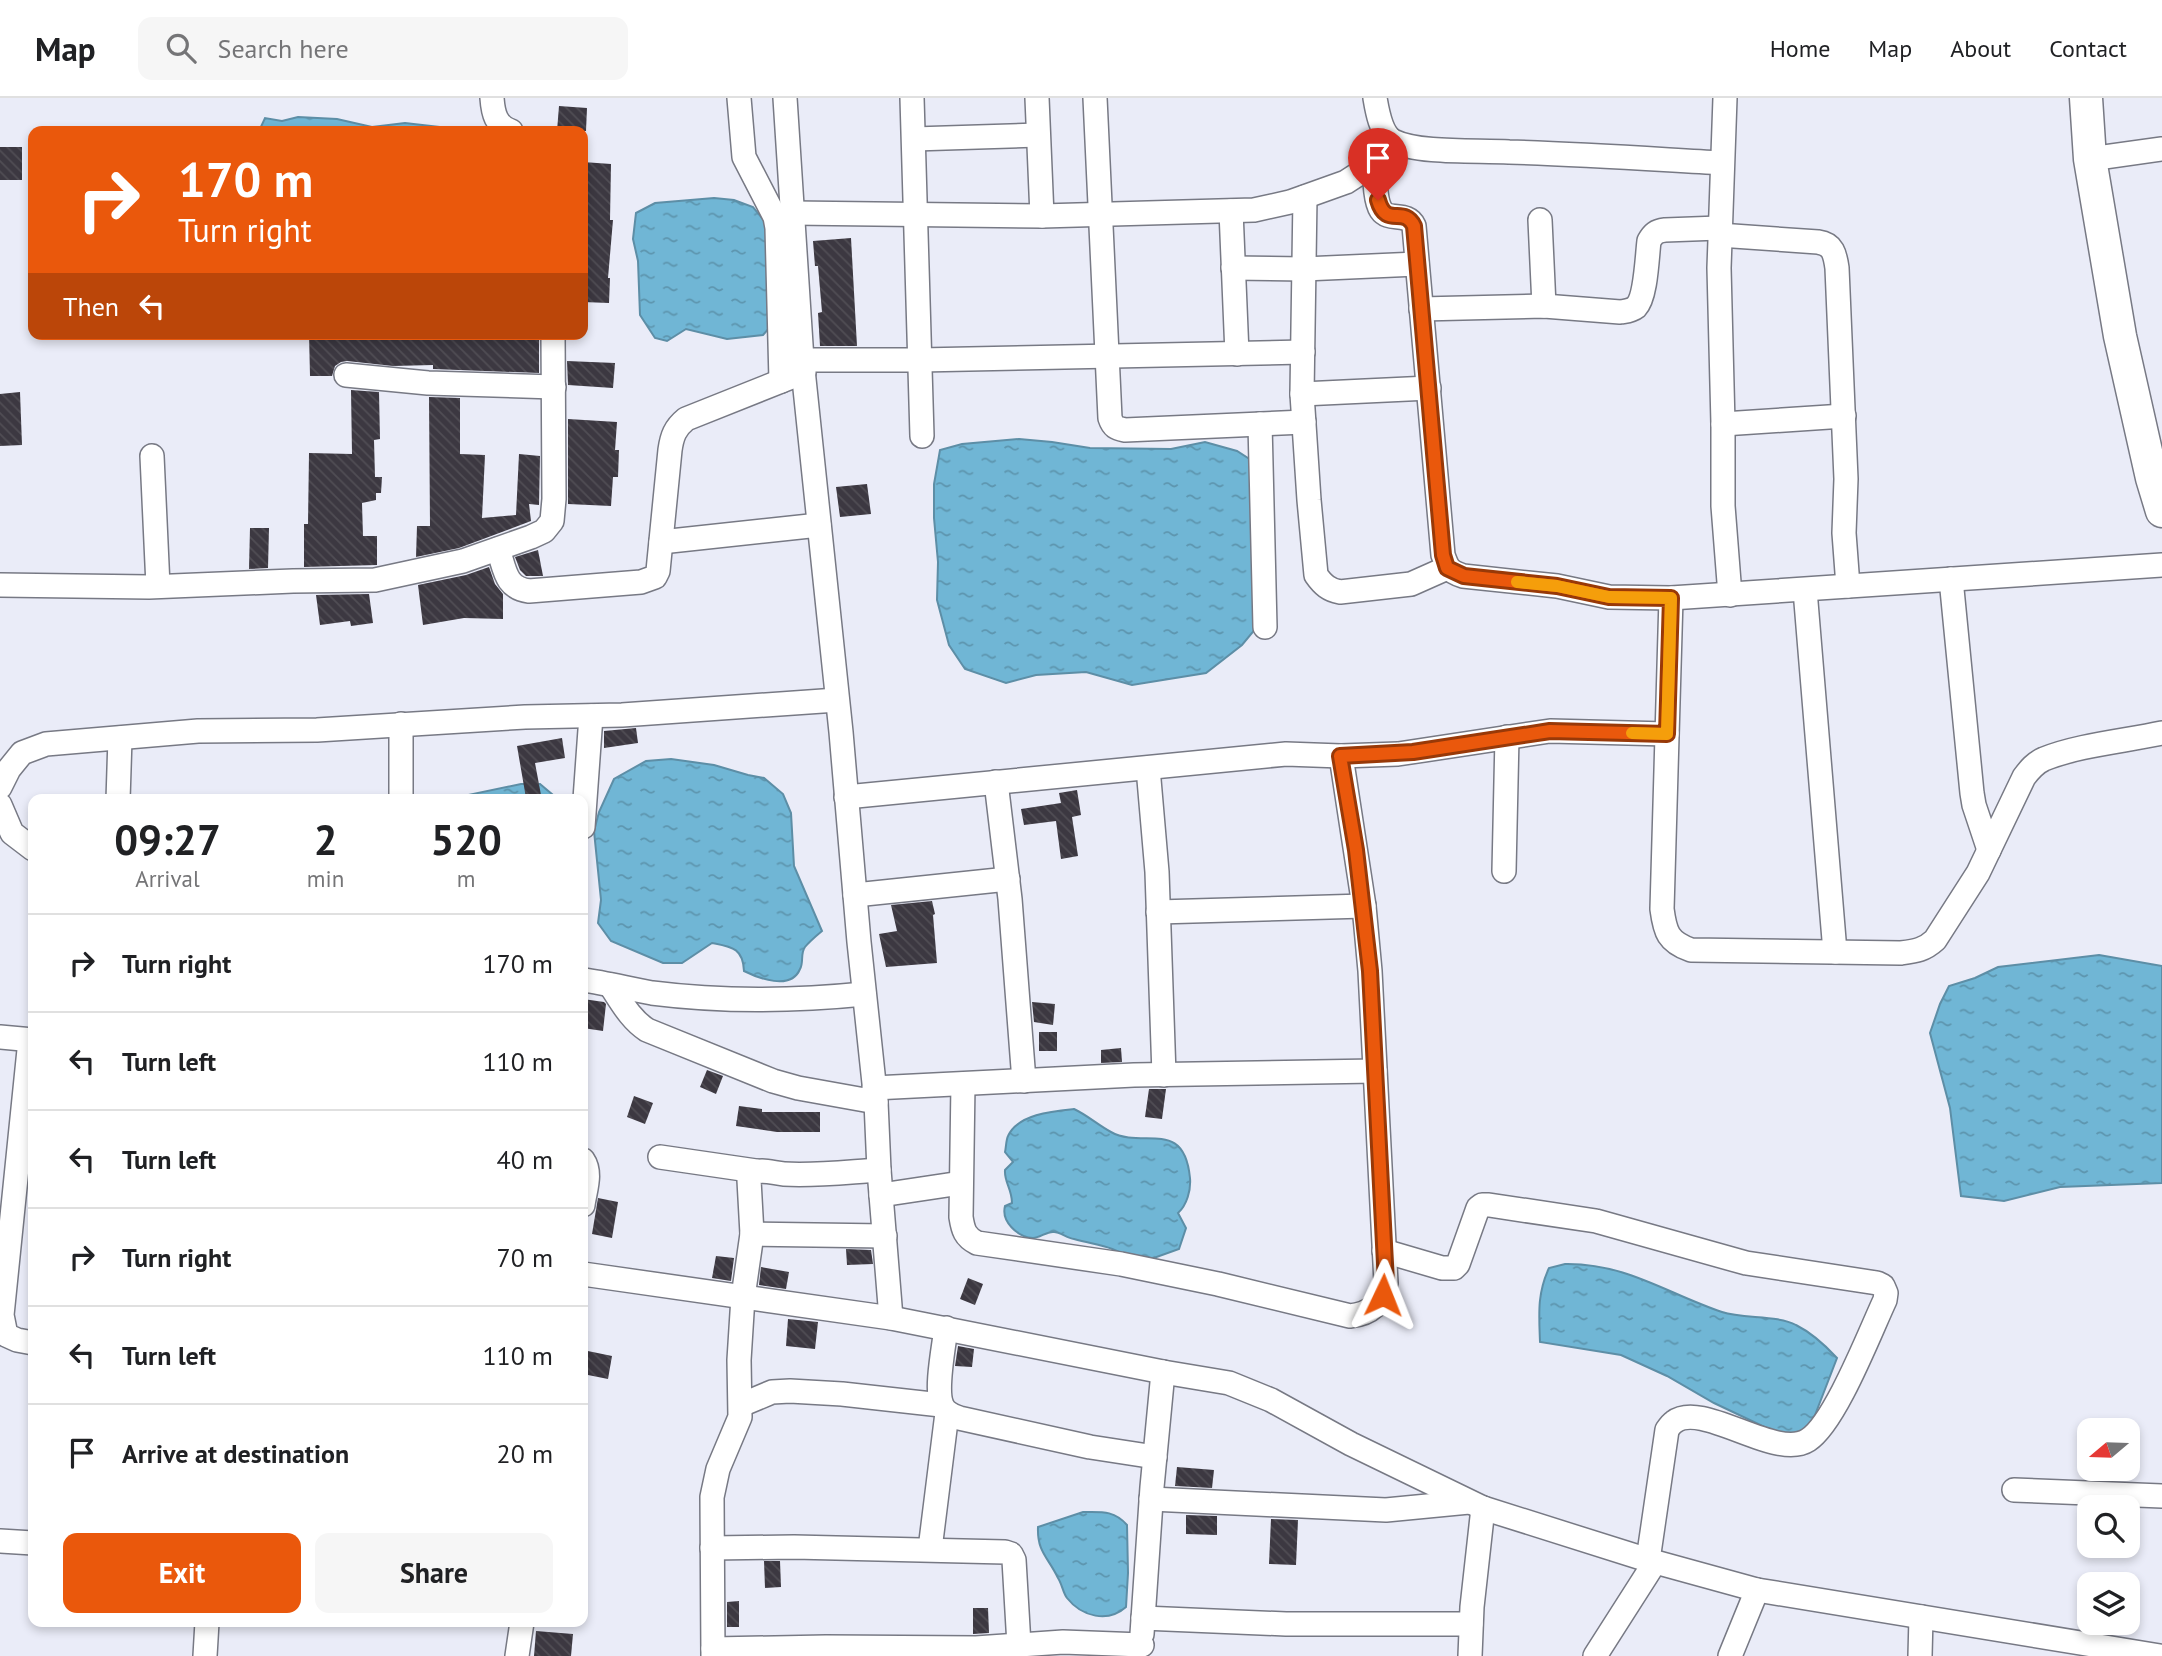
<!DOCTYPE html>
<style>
:root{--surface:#fff;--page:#f6f6f6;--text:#202124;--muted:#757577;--line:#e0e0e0;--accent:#ea580c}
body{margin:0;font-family:"PT Sans",sans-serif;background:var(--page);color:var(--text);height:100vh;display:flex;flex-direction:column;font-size:26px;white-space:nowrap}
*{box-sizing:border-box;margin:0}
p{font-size:23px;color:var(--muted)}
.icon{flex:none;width:38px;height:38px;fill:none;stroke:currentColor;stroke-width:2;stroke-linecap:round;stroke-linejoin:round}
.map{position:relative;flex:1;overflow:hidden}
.panel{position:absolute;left:28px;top:696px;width:560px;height:833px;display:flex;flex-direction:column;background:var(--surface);border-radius:14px;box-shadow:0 4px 10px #0003}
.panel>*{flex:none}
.hud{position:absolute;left:28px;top:28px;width:560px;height:214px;border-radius:14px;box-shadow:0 4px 10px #0003;background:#ea580c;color:#fff;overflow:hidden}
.needle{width:46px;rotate:251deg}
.buttons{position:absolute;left:2077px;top:1320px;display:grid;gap:14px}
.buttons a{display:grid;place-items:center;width:63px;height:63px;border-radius:14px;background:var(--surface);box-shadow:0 4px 10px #0003;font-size:35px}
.pin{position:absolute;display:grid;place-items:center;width:60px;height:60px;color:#fff;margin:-72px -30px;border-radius:50% 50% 50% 0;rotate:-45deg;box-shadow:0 0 7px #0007}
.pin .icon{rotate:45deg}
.me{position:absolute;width:77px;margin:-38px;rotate:2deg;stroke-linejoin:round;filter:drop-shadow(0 0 5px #0008)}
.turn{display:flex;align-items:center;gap:24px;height:147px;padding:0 35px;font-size:32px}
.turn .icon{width:91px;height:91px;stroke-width:2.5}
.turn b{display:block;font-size:49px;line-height:60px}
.then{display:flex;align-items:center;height:66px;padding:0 35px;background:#0003;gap:14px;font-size:26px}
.eta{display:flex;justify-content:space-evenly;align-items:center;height:119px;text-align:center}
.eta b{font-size:42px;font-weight:800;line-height:49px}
.cta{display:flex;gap:14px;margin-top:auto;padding:14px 35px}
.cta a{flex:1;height:80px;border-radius:14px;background:var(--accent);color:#fff;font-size:28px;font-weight:800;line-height:80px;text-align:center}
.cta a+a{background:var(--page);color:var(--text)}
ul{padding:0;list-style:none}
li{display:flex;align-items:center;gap:21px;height:98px;padding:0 35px;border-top:2px solid var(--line)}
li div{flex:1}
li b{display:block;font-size:26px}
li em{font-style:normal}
header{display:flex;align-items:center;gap:42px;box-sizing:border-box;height:98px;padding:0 35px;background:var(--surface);border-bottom:2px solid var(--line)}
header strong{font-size:33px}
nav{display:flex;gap:38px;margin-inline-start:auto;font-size:24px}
.search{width:490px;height:63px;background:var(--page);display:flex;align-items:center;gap:18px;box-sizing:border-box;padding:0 24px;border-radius:14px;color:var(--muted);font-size:26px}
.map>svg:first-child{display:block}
.water{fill:url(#water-ripples);stroke:#5d8ea6;stroke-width:2}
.building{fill:url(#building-back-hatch)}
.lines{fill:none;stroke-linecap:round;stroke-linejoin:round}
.street-casing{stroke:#777984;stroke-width:26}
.secondary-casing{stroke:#777984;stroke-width:35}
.street{stroke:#fff;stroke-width:23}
.secondary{stroke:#fff;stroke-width:32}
.route-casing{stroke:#983908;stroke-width:18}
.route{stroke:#ea580c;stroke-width:12}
.slow{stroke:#f59e0b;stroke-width:12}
</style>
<header>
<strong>Map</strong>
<div class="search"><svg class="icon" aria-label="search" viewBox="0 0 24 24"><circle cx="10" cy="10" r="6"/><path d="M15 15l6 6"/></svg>Search here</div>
<nav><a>Home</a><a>Map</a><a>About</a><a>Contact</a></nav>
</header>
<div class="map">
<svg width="2162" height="1558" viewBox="0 0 2162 1558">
<defs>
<pattern id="water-ripples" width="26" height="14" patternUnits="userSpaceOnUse" patternTransform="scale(1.75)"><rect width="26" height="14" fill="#70b6d5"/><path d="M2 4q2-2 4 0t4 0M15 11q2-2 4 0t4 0" fill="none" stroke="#5d95ae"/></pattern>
<pattern id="building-back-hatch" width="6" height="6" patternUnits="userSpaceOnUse" patternTransform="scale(1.75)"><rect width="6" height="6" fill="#3c3841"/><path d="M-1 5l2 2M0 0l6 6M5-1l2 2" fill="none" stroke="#504d54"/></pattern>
</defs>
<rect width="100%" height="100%" fill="#eaecf8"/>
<g class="water">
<polygon points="298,19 337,21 372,29 405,25 457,31 462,33 259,33 265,20 282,23"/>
<polygon points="714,100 734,102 753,109 766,125 771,228 763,237 727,241 686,231 667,243 655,240 640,217 638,163 633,141 636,115 655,105"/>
<polygon points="1019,341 1052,344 1090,350 1171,351 1205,344 1237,353 1251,362 1257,529 1242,547 1206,575 1132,587 1086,574 1036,577 1006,585 965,571 949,547 937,502 938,464 934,420 934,386 940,352 962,346"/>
<path d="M671,661l43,6 34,10 16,3 19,16 8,19 3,53 28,65c-6,5 -13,11 -17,16 -5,7 -1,15 -5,22 -9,22 -42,9 -56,2 -1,-23 -12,-24 -32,-28l-30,20h-19l-52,-22 -13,-18 3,-23 -7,-69 5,-19 15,-33 32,-18z"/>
<polygon points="521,686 540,686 559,702 467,702 468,697"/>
<polygon points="2099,857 2162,868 2162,1085 2060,1089 2004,1103 1961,1098 1950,1010 1930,935 1940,906 1949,888 1975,880 1998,869"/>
<path d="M1074,1011c13,6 24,16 37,23 32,18 73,-15 79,46 1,12 -3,27 -12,35l8,15 -7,21 -28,10 -17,2c-22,-16 -35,-15 -60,-22 -7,-1 -14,-7 -20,-7 -7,-1 -14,6 -21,6 -16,-1 -32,-17 -28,-32l7,-3c0,-14 -8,-21 -7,-33l8,-8 -8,-10c1,-4 1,-12 3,-16 10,-22 46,-25 66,-27z"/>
<path d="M1565,1166c61,-1 103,30 157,48 21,7 56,3 74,13 16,8 29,20 41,33l-27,70 -14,6 -21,-2 -61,-29 -47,-27 -46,-21 -81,-13c-1,-28 -3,-48 9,-74z"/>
<path d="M1083,1414c18,0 31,-2 44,13l1,48 -2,34c-18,16 -44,10 -59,-9 -4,-5 -5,-14 -9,-20 -10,-21 -21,-26 -20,-51z"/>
</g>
<g class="building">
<polygon points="559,8 587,10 586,33 557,33"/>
<rect x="0" y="49" width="22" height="33"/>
<polygon points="583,64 611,66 610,122 613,122 608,180 610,180 609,205 583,204"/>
<polygon points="851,140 857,248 820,248 818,215 822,214 818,168 815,168 813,143"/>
<polygon points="309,236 539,236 539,275 433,271 433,267 393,268 347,263 341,264 335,268 332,278 310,278"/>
<polygon points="567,263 615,265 613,290 568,287"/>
<polygon points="351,292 379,294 380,341 374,342 375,379 382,379 381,395 376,395 376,402 362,405 363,438 377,438 377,467 304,469 304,426 308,426 309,355 352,356"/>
<polygon points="20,294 22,347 0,348 0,296"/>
<polygon points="429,299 460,300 460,356 485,357 482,420 516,417 519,356 540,358 539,407 529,406 531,423 459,450 416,459 417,428 430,428"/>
<polygon points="568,321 617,324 615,352 619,352 618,379 613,379 611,408 568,406"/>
<polygon points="867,386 871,416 840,419 836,389"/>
<polygon points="250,430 269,430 268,470 249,471"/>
<polygon points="538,452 543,478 526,478 520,472 515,459"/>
<polygon points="489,469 495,486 503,496 503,521 464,520 423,527 418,487 466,477"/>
<polygon points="369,496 373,525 351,528 350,523 320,527 316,497"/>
<polygon points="636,630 638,645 604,650 604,633"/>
<polygon points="562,640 565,660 535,665 541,697 526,700 517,648"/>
<polygon points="1077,692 1081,717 1072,719 1078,758 1061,761 1056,723 1024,727 1021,711 1061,705 1059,695"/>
<polygon points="932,803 935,816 933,817 937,865 886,869 879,836 897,833 891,807"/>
<polygon points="583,901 604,904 606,906 603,933 583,930"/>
<polygon points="1032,904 1055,906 1053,927 1034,924"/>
<rect x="1039" y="934" width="18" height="19"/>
<polygon points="1121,950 1122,964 1101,965 1101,952"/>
<polygon points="707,972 723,978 716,996 700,989"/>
<polygon points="1149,991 1166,991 1162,1021 1145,1019"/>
<polygon points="634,998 653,1005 645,1026 627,1019"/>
<polygon points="739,1008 762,1011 762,1014 820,1014 820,1034 777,1034 736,1028"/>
<polygon points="598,1100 618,1104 612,1140 592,1136"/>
<polygon points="846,1151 871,1152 873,1166 847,1167"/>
<polygon points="716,1158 734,1160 731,1183 712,1180"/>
<polygon points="761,1169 789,1174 786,1191 759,1187"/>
<polygon points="968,1180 983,1186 975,1207 960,1201"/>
<polygon points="788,1221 818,1224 815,1251 786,1248"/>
<polygon points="958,1248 974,1251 972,1269 955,1268"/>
<polygon points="583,1252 612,1258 608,1281 583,1276"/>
<polygon points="1177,1369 1214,1372 1212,1390 1175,1388"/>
<polygon points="1186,1417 1217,1418 1217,1437 1186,1436"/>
<polygon points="1271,1421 1298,1422 1296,1467 1269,1466"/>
<polygon points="764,1463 780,1463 781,1489 765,1490"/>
<polygon points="739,1503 739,1529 727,1529 727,1504"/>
<polygon points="973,1510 988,1510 989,1535 973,1536"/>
<polygon points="536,1533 573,1536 571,1558 534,1558"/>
</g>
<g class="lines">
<defs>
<g id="street">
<path d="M492,0c1,15 4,28 19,33"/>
<polyline points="739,0 744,59 775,119 777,130 781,283"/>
<polyline points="785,0 802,262 841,634 859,844 876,1004 879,1072 891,1220"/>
<polyline points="912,0 922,338"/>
<polyline points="1037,0 1042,118"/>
<path d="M1095,0l15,320c3,9 6,10 15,12l179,-8"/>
<path d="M1375,0c2,12 6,36 18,43 26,13 86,9 116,11 71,2 142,7 213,11"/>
<polyline points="1725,0 1719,170 1723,326 1723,408 1730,497"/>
<polyline points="914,41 1038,37"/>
<path d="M1374,60c1,14 0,41 7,52 8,12 26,1 33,16l29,329c5,14 6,16 20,21l94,10 52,11 62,1 491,-33"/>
<polyline points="2090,61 2162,51"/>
<path d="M1305,99l-3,197 7,106 7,75c7,10 13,15 24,17l71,-8 36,-16"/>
<polyline points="1231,113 1237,256"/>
<polyline points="793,115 1042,118 1254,112 1290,104 1346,84 1363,73 1390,41"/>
<polyline points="1540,122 1544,208"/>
<path d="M1719,137l99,7c15,2 17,12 19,26l9,211 -2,54 4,53"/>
<polyline points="1233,170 1304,171 1417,166"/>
<path d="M1421,211l123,-3 76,6c6,-1 11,-1 16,-5 10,-10 11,-50 13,-66 4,-7 7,-10 16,-11l54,-2"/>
<polyline points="802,262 920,262 1303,254"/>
<polyline points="346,277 428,285 554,289"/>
<polyline points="1302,296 1429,290"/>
<polyline points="1260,326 1265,529"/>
<polyline points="1723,326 1844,318"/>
<polyline points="152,358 158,488"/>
<polyline points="661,444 819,427"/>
<path d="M498,451c7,20 7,39 31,42l112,-9 14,-5 3,-6 12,-121c2,-14 5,-22 16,-31l118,-47"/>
<polyline points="1951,481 1972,695 1974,707 1989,752"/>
<polyline points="0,487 149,489 293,483 375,482 463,463 531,439 544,433 552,423 554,401 553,236"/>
<polyline points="1805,492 1835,854"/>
<path d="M1671,500l-9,311c3,23 6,33 29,41l210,3c15,-2 23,-3 34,-13l43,-67 46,-96c6,-8 11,-14 20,-18 35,-14 81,-18 118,-26"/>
<polyline points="401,626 401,702"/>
<polyline points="1148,670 1157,774 1164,977"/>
<polyline points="996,684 1010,801 1024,983"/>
<polyline points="0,689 9,671 22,655 46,646 198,633 317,632 525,619 622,617 837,602"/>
<polyline points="846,699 1286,656 1341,658 1398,656 1550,633 1667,636"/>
<polyline points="118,702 120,640"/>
<polyline points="0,707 12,735 33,751"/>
<polyline points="583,729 591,618"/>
<polyline points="1504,773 1507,639"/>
<polyline points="855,797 1008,781"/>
<polyline points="1158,814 1364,808"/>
<path d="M583,882c23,3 46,9 69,13 71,9 142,8 212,1"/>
<path d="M610,887c11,16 20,34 37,45l126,51 25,7 78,14"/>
<polyline points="0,939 33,942"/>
<polyline points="30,942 2,1217 6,1237 17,1242 33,1245"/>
<path d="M963,986l-2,133c2,13 4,20 16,26l144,21 97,20 132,32c21,-2 32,-13 36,-33l-16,-312 -6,-65 -23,-150"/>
<polyline points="874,990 1134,977 1375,973"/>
<polyline points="660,1059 756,1073"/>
<path d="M583,1062c9,13 2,30 0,45"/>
<polyline points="881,1097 961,1085"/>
<polyline points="752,1136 885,1138"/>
<path d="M1384,1153l58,17h12l4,-4 20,-56 4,-3h7l107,16 150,42 131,20 6,3 3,7 -1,7c-15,32 -50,123 -77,140 -32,21 -106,-40 -134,-18 -3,2 -5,5 -7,8l-19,130"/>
<polyline points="583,1176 891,1220 1163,1274 1229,1285 1271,1302 1351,1346 1483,1410 1648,1462 1757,1492 2160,1558"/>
<path d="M946,1230c-2,18 -11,62 -4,77 3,8 10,10 17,13l131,29 65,10"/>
<polyline points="741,1307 772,1294 790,1293 842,1296 941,1307"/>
<polyline points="2014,1392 2162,1398"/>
<polyline points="1151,1401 1386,1412 1469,1404"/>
<polyline points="0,1443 33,1445"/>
<polyline points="712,1450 794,1449 1005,1454 1011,1456 1014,1462 1019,1547"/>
<polyline points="930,1451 947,1315"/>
<polyline points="1143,1520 1286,1526 1471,1526"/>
<polyline points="1142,1536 1152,1389 1163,1274"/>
<polyline points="713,1551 826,1549 976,1550 1063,1544 1142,1547"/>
<polyline points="205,1558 207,1524"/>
<polyline points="517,1558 522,1524"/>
<path d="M713,1558l-1,-159 6,-28 22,-52 -1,-57 4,-63 9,-63 -3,-54 2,-6c10,-6 21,-1 33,0 31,2 63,-2 95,-4"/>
<polyline points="1470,1558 1472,1509 1483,1410"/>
<polyline points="1595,1558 1655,1464"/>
<polyline points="1730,1558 1757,1492"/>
<polyline points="1920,1558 1921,1519"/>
</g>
<polyline id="secondary" points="2086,0 2090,61 2120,238 2152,380 2162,413"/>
</defs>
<use href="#street" class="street-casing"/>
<use href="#secondary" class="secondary-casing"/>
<use href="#street" class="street"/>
<use href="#secondary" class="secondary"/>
</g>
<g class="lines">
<defs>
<path id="route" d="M1378,102c8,29 26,5 36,26l29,329 4,13 17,8 93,10 52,11 62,1 -4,136 -117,-3 -137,21 -73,4 16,94 14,121 16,312 -3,12"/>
</defs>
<use href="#route" class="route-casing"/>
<use href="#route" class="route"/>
<polyline class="slow" points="1517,484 1557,488 1609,499 1671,500 1667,636 1632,635"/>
</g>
</svg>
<div class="buttons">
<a><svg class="needle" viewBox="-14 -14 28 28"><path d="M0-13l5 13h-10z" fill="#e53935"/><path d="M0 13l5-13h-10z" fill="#757577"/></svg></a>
<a><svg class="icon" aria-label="search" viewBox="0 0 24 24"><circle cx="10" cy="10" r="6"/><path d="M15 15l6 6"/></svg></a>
<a><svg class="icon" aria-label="layers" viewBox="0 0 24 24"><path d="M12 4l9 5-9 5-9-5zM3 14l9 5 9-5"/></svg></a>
</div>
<div class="pin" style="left:1378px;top:102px;background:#d93025"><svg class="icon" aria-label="arrive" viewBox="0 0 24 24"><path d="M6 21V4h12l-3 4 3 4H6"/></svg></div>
<svg class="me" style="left:1383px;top:1197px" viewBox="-20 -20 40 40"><path d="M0-17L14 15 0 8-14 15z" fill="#ea580c" stroke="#fff" stroke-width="4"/></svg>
<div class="hud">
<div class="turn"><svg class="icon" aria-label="right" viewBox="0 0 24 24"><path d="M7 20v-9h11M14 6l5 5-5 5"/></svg><div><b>170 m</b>Turn right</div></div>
<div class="then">Then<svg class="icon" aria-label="left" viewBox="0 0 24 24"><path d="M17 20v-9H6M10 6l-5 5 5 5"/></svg></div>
</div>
<section class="panel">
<div class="eta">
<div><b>09:27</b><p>Arrival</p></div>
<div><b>2</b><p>min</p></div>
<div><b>520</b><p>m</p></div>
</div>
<ul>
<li><svg class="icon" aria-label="right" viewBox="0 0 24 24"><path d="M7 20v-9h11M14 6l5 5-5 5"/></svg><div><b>Turn right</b></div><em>170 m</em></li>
<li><svg class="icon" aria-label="left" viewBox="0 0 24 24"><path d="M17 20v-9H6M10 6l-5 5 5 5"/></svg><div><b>Turn left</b></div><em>110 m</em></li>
<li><svg class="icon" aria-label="left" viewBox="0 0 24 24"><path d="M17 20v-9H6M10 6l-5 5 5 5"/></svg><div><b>Turn left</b></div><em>40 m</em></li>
<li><svg class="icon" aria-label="right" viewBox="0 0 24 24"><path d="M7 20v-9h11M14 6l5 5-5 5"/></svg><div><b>Turn right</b></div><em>70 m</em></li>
<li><svg class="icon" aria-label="left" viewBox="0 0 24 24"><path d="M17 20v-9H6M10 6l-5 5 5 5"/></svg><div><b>Turn left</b></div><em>110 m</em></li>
<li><svg class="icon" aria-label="arrive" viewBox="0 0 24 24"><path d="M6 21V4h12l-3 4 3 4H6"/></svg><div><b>Arrive at destination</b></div><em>20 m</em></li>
</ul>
<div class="cta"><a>Exit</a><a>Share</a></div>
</section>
</div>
